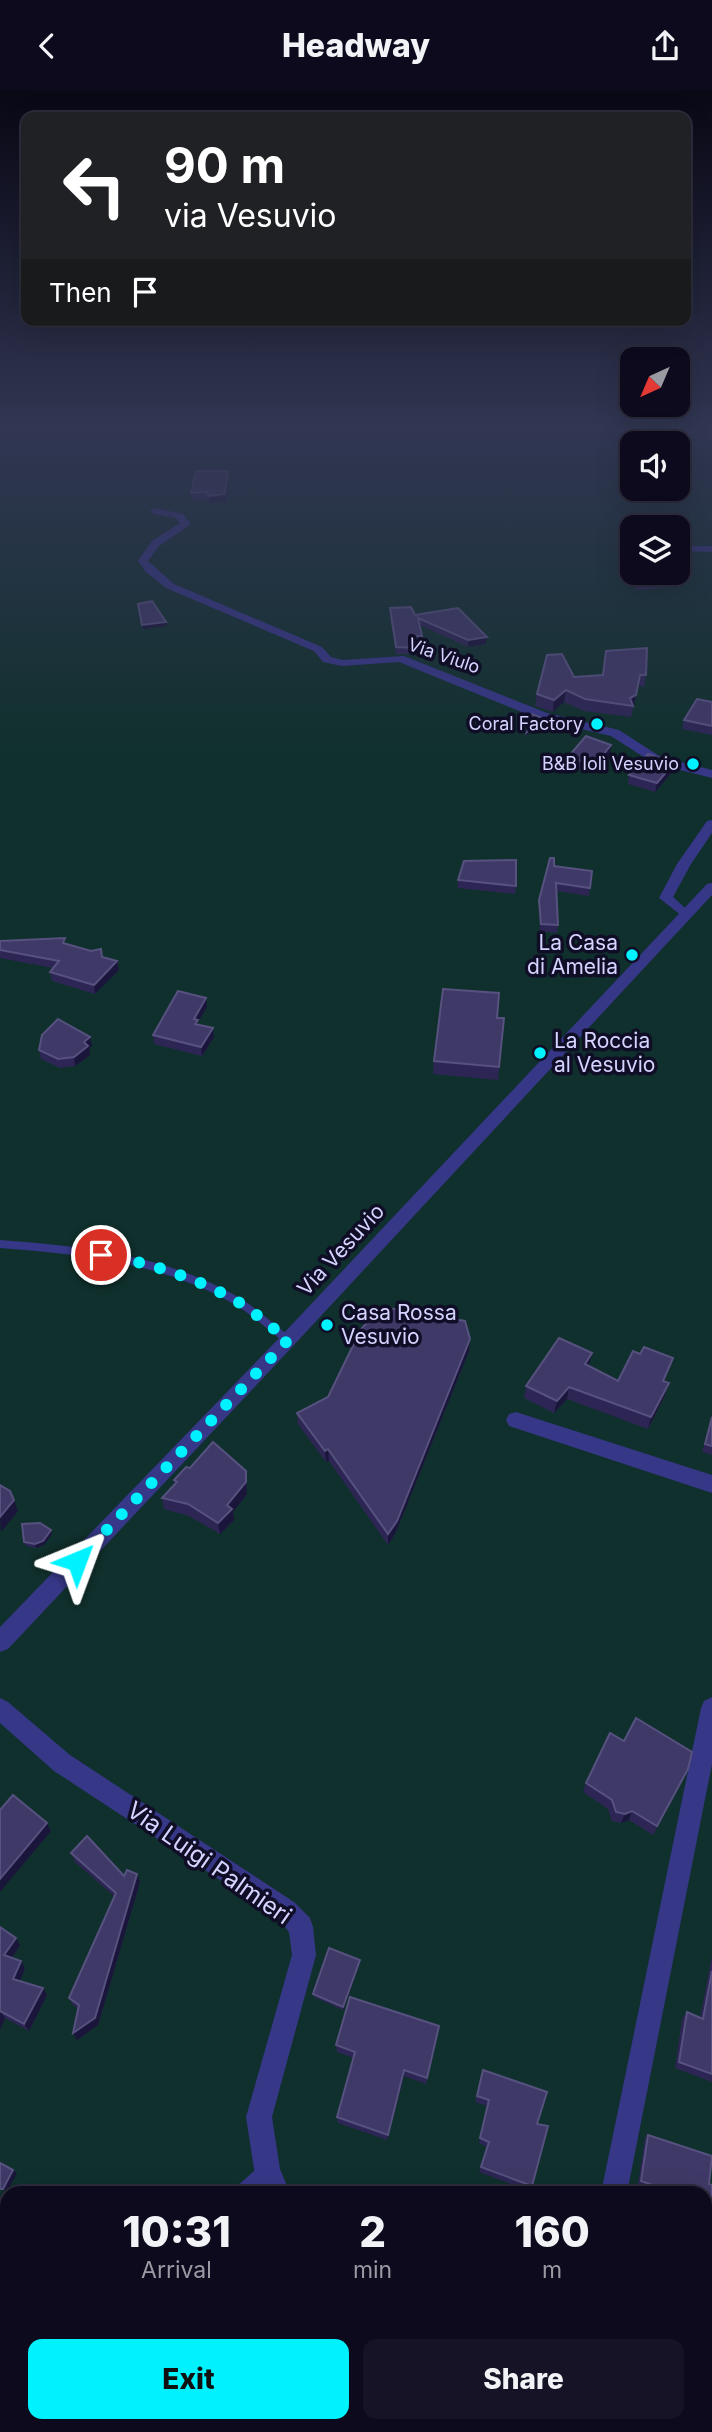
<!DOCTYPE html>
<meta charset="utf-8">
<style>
:root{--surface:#0c0a1c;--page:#151325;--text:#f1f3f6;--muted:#9a9aa3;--line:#2c2b3b;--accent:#00f2fe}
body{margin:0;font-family:Inter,sans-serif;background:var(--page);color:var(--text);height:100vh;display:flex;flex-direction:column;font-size:26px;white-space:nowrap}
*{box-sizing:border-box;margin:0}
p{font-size:23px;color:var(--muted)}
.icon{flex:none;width:38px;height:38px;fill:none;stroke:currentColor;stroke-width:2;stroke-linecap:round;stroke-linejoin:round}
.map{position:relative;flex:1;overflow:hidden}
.details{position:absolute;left:0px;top:2095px;width:712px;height:247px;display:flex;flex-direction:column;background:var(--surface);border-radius:21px 21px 0 0;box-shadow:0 7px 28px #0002,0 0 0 2px var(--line)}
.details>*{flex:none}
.guide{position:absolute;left:21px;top:21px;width:670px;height:214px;border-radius:14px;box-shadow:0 7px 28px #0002,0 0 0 2px var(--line);background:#202124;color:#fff;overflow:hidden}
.needle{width:46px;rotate:224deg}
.fabs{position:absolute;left:620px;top:256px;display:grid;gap:14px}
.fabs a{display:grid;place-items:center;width:70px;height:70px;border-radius:14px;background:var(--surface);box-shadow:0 7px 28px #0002,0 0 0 2px var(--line);font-size:35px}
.pin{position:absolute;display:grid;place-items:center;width:60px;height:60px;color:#fff;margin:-30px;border:4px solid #fff;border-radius:50%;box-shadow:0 2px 7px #0007}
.me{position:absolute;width:77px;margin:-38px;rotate:44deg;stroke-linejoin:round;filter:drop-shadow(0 0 5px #0008)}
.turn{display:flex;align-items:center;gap:24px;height:147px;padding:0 28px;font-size:32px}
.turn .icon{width:91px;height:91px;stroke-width:2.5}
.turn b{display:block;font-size:49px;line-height:60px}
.then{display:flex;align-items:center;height:66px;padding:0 28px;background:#0003;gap:14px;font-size:26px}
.eta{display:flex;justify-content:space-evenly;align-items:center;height:119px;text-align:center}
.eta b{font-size:42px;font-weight:800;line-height:49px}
.action{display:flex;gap:14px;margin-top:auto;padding:14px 28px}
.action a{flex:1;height:80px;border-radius:14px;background:var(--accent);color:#111;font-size:28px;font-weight:800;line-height:80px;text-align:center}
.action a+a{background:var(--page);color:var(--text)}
header{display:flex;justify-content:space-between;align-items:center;height:91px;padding:0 28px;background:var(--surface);font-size:32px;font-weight:800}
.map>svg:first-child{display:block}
.green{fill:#10302d;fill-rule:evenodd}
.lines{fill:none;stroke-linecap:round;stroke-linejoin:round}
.service-far1{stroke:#363787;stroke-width:8}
.service{stroke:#363787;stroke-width:13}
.minor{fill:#363787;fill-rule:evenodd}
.tertiary{fill:#363787;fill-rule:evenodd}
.wall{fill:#2d2655}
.shaded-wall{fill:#1a153a}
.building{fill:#3f3967;stroke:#56517f;stroke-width:2}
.route{stroke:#00f2fe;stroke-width:12;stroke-dasharray:0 21.6}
.poi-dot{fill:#00f2fe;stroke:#100e26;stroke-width:2.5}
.labels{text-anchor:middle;stroke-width:7;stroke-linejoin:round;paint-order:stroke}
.far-street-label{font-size:18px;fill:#d5d3ff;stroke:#100e26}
.far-poi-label{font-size:18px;fill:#d5d3ff;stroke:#100e26;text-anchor:end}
.poi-label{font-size:21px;fill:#d5d3ff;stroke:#100e26;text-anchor:start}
.street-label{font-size:21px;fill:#d5d3ff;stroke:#100e26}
.near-street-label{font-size:24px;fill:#d5d3ff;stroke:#100e26}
</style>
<header><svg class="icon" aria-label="back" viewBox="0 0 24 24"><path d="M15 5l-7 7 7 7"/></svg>Headway<svg class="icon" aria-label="share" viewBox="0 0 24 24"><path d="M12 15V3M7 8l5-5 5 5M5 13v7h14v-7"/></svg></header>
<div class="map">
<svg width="712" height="2341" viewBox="0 0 712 2341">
<rect width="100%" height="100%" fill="#100e26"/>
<path class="green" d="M0,337h712v2004h-712zM632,352h45v45h-45zM632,436h45v45h-45zM7,2102h698v232h-698z"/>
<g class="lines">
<path class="service-far1" d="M0,1153c82,6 165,15 237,57 18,11 34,26 51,39"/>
<g class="service">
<polyline points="239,2102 265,2079"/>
<polyline points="125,2341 129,2334"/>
</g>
<g class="minor">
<polygon points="155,417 183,423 191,433 159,455 148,470 174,493 322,556 331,566 342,569 404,565 547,622 619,639 661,666 712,679 712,687 653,672 611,645 539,628 399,571 342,575 323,571 314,560 166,497 146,481 138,470 152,450 180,432 176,427 151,422 150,420"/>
<polygon points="688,455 712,455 712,461 684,460 683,458"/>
<polygon points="712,729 712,742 691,773 673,806 693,824 686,828 659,807 677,773 707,730"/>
<polygon points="516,1321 712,1384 712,1402 509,1335 506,1329 509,1323"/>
<polygon points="712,1606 712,1673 627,2102 601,2102 701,1617 704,1610"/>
<polygon points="0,1607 8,1611 70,1664 294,1811 310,1827 313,1836 316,1864 272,2026 280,2078 290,2102 263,2102 254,2078 246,2026 292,1864 289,1841 278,1827 54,1680 0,1632"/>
<polygon points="705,2286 712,2288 712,2321 705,2319"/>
</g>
<polygon class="tertiary" points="712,792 712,804 294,1254 8,1558 0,1561 0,1536 282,1244 707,793"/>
</g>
<g class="wall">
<polygon points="229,387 226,411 210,412 208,409 192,409 191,402"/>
<polygon points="622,468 674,489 673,496 637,499 621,475"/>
<polygon points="390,517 415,524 486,553 468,556 420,534 422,545 422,551 414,551 415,563 396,563 390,523"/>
<polygon points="646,584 644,596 638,595 631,626 584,620 564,611 553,621 535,615 537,603 574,586"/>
<polygon points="712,611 712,644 682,638 684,629"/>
<polygon points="610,662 594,683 567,675 568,666"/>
<polygon points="674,672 673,680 655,701 628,693 629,684"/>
<polygon points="554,775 592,780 589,805 556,800 558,834 557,842 540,840 539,816 539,809"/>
<polygon points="458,789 516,795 515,803 458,797"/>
<polygon points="0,850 66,853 117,870 119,879 95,903 52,890 50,881 53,877 0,867"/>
<polygon points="207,916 198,931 199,934 214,946 202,965 154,953 153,944"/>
<polygon points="497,927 504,927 498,989 433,983 434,970"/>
<polygon points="90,946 92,955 89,957 90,964 75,975 60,977 41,968 39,959"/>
<polygon points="469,1260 396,1441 388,1454 329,1370 326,1371 298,1333 297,1322"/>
<polygon points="640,1263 673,1267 669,1279 664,1290 665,1304 648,1338 567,1308 554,1322 524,1307 526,1295 589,1275 618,1290"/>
<polygon points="712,1326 712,1364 702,1361"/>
<polygon points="190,1377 247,1391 247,1403 233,1421 234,1429 220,1443 189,1425 164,1418 162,1407 175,1394 174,1389"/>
<polygon points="52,1443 44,1454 36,1457 26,1455 24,1451"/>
<polygon points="684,1687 653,1744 629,1729 621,1732 612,1730 608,1718 583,1701 586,1692"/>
<polygon points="71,1762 140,1791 98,1934 77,1949 78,1918 73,1914 69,1907 115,1806 75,1771"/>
<polygon points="0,1836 20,1854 12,1867 21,1870 25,1877 20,1890 43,1897 47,1904 29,1940 5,1927 0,1939"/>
<polygon points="712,1865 712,1991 675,1977 682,1928 687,1921 700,1927"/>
<polygon points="360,1869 343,1919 314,1906 313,1903"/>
<polygon points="439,1935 426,1993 404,1985 387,2049 338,2032 337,2026 354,1967 337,1961 336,1954"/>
<polygon points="483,1979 537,2033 532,2095 530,2100 479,2081 487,2056 479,2052 487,2015 475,2011"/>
<polygon points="648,2044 709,2093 712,2094 712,2172 705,2170 705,2102 662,2102 638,2093 645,2047"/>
</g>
<g class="shaded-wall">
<polygon points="228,380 229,387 226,411 210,412 209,405"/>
<polygon points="166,531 167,535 143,538 142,534"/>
<polygon points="487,546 486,553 468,556 468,549"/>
<polygon points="640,584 634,615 633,616 630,607"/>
<polygon points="566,599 564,611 553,621 554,609"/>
<polygon points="542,627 541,631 526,645 527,641"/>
<polygon points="611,654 610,662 594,683 595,674"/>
<polygon points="674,672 673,680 655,701 657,692"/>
<polygon points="117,870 119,879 95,903 94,894"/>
<polygon points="206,907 207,916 198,931 199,938 194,928"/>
<polygon points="213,937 214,946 202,965 201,956"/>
<polygon points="90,946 92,955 89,957 90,964 75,975 74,966 84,951"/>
<polygon points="470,1248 469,1260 396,1441 388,1454 388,1443"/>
<polygon points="592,1262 589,1275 585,1273"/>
<polygon points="673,1267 669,1279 659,1302 663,1290"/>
<polygon points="669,1292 665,1304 648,1338 651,1326"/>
<polygon points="569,1296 567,1308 554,1322 557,1310"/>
<polygon points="328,1358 329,1370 326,1371 325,1360"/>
<polygon points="246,1380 247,1403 233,1421 234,1429 220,1443 218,1432"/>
<polygon points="14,1409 18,1420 1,1441 0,1426"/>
<polygon points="51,1439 52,1443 44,1454 36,1457 35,1453"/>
<polygon points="632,1720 629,1729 621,1732 625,1723"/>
<polygon points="47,1732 51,1740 0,1801 0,1788"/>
<polygon points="137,1783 140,1791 98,1934 77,1949 73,1942"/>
<polygon points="16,1847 20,1854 9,1871 4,1864"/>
<polygon points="360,1869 360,1872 343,1919 343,1916"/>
<polygon points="21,1870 25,1877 18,1895 13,1888"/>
<polygon points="43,1897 47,1904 29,1940 24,1933"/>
<polygon points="0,1920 5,1927 0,1939"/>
<polygon points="404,1979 404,1985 387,2049 388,2044"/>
<polygon points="13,2079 17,2082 7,2101 3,2098"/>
</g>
<g class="building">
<polygon points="196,380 228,380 225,403 209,405 207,401 191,402"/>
<polygon points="632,466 632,481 664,481 674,489 638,492 622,468"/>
<polygon points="152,510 166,531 142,534 138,513"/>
<polygon points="411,516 415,524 458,517 487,546 468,549 418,527 422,545 412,545 415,557 396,556 390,517"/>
<polygon points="647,557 646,584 640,584 636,604 630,607 633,615 585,608 566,599 554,609 537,603 547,564 562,563 574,586 603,584 606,560"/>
<polygon points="697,608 712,611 712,635 684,629"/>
<polygon points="532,623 542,627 527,641"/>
<polygon points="586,645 611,654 595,674 568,666"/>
<polygon points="648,663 674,672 657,692 629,684"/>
<polygon points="550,767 554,767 554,775 592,780 590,797 556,792 558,834 541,833 539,809"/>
<polygon points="516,769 516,795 458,789 464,770"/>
<polygon points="65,847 63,852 91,860 101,858 102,866 117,870 94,894 50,881 59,870 0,859 0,850"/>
<polygon points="443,898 499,902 497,927 504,927 499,976 434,970"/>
<polygon points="178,900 206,907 194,928 198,929 195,933 213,937 201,956 153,944"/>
<polygon points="58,928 90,946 84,951 88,955 74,966 58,968 39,959 42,944"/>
<polygon points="382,1216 465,1230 470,1248 397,1430 388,1443 328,1358 325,1360 297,1322 328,1306 361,1238"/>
<polygon points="559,1247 592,1262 585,1273 618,1290 633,1260 640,1263 644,1256 673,1267 663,1290 669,1292 651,1326 569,1296 557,1310 526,1295"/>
<polygon points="712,1326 712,1355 705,1353"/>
<polygon points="213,1351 246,1380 246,1391 227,1414 232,1418 218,1432 188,1413 162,1407 177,1391 174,1389 186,1376 190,1377"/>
<polygon points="0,1394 10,1400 14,1409 0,1426"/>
<polygon points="40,1432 51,1439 43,1450 35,1453 24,1451 22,1433"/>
<polygon points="636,1627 692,1661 688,1678 657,1735 632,1720 625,1723 616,1721 612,1709 586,1692 610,1642 624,1650"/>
<polygon points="13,1704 47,1732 0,1788 0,1719"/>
<polygon points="87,1745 124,1785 127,1779 137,1783 95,1927 73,1942 79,1914 69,1907 116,1802 71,1762"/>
<polygon points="0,1836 16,1847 4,1864 21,1870 13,1888 43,1897 24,1933 0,1920 0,1921"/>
<polygon points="329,1857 360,1869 343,1916 313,1903"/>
<polygon points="712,1880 712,1983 679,1971 687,1921 703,1928"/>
<polygon points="350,1906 439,1935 427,1987 404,1979 388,2044 337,2026 355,1961 336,1954"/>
<polygon points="483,1979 547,2001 537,2033 548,2035 532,2095 481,2076 489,2051 480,2047 489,2009 477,2005"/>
<polygon points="648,2044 712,2065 709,2093 712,2094 712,2168 705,2166 705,2102 675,2102 641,2090"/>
<polygon points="0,2072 13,2079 3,2098 0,2098"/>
<polygon points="72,2334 102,2334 98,2341 73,2341 70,2339"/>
<polygon points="392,2334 413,2334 430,2341 391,2341"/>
</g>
<linearGradient id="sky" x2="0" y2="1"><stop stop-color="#090815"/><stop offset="0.51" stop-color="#313652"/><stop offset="1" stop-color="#313652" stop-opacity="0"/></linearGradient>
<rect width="712" height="665" fill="url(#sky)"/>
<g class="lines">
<path class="route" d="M77,1470l211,-221c-17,-13 -34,-29 -53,-40 -41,-23 -88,-38 -134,-45"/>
</g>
<g class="poi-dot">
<circle cx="597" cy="633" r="7"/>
<circle cx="693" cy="673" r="7"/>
<circle cx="632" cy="864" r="7"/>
<circle cx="540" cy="962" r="7"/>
<circle cx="327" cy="1234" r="7"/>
</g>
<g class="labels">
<g class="far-street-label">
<text transform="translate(444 565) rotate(19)" y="6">Via Viulo</text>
</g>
<g class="far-poi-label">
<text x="583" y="639">Coral Factory</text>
<text x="679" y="679">B&amp;B Iolì Vesuvio</text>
</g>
<g class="poi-label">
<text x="618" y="859" text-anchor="end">La Casa<tspan x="618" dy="24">di Amelia</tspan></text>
<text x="554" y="957">La Roccia<tspan x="554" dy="24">al Vesuvio</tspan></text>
<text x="341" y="1229">Casa Rossa<tspan x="341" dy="24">Vesuvio</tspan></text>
</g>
<g class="street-label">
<text transform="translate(341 1159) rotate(-47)" y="7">Via Vesuvio</text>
</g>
<g class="near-street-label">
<text transform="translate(209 1772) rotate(35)" y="8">Via Luigi Palmieri</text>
</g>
</g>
</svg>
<div class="fabs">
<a><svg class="needle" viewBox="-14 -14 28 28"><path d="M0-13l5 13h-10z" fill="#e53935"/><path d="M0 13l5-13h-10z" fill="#9a9aa3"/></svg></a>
<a><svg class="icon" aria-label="sound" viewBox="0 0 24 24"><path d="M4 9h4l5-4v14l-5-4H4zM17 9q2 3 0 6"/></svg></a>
<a><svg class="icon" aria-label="layers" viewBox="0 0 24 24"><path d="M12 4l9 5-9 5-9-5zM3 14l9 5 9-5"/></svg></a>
</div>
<div class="pin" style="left:101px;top:1164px;background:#d93025"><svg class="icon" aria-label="arrive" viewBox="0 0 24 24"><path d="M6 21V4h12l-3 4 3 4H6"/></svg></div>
<svg class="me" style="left:77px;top:1470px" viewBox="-20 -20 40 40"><path d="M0-17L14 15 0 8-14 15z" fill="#00f2fe" stroke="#fff" stroke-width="4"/></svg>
<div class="guide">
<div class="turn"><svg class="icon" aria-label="left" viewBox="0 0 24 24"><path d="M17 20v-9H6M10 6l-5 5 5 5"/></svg><div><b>90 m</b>via Vesuvio</div></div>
<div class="then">Then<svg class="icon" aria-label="arrive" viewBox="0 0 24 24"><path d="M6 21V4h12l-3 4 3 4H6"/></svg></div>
</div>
<section class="details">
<div class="eta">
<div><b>10:31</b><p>Arrival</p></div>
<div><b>2</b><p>min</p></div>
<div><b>160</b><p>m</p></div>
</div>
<div class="action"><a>Exit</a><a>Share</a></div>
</section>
</div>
